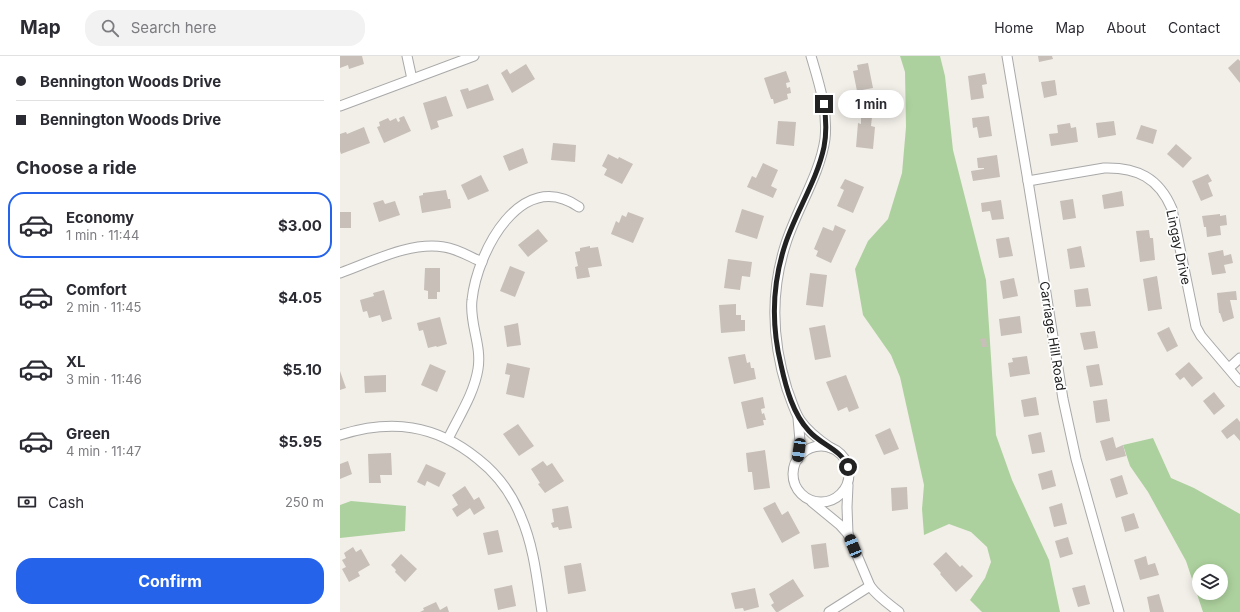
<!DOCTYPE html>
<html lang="en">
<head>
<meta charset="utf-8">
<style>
  :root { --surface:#fff; --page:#f2f2f3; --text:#2b2b33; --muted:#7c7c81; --line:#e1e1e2; --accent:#2563eb }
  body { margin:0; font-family:Inter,sans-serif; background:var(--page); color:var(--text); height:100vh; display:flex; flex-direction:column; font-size:15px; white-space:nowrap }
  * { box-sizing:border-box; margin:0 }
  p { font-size:13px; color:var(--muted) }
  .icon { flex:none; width:22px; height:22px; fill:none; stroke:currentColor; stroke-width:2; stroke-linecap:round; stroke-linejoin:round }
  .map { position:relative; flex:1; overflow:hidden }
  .side { display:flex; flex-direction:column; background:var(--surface); width:340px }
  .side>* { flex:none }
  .hud { display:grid; align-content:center; height:88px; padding:0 16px; background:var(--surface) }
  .tools { position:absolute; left:852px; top:508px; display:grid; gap:8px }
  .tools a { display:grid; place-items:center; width:36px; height:36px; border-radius:50%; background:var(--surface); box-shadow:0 2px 10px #0003; font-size:20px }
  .end { position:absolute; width:18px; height:18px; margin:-9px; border:5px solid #222; background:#fff; box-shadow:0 0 0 2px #fff }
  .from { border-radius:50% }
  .bubble { position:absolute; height:28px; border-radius:14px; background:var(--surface); box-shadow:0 2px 10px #0003; font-size:13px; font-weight:700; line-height:28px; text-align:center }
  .car { position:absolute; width:12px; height:24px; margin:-12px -6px; border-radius:5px; box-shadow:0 0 3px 1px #0007; background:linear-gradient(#222 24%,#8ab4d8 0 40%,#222 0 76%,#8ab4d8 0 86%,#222 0) }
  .hud b { display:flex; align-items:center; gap:14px; height:38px; font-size:15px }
  .hud b+b { border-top:1px solid var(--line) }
  .hud i { width:10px; height:10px; background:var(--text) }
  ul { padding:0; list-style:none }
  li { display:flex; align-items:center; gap:12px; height:66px; margin:0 8px 6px; padding:0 8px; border:2px solid transparent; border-radius:16px }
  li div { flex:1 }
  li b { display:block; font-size:15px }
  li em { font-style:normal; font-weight:700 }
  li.current { border-color:var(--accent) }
  li>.icon { width:36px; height:36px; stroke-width:1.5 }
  h2 { padding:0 16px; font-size:18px; line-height:48px }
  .pay { display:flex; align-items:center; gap:10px; height:44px; padding:0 16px; font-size:15px }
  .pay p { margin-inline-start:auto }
  .cta { display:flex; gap:8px; margin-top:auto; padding:8px 16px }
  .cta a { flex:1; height:46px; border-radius:16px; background:var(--accent); color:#fff; font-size:16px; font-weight:700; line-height:46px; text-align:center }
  header { display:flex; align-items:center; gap:24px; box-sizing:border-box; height:56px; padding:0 20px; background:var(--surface); border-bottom:1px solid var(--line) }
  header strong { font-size:19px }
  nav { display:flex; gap:22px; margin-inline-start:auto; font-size:14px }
  .search { width:280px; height:36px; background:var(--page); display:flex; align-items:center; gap:10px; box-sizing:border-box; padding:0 14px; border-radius:16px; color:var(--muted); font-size:15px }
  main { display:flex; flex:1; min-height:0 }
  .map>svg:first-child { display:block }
</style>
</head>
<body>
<header>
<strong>Map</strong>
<div class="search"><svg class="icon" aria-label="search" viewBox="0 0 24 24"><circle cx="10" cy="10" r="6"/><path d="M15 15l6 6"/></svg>Search here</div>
<nav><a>Home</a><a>Map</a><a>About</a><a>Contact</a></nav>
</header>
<main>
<section class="side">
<div class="hud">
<b><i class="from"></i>Bennington Woods Drive</b>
<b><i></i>Bennington Woods Drive</b>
</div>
<h2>Choose a ride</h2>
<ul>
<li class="current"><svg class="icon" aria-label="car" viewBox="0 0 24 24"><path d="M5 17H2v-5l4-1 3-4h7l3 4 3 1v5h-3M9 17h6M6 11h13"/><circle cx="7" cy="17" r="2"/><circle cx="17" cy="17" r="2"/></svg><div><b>Economy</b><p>1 min · 11:44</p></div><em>$3.00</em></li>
<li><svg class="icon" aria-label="car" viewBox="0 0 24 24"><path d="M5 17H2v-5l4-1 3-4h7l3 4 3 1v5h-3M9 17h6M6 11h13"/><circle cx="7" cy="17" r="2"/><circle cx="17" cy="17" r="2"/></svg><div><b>Comfort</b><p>2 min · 11:45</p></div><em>$4.05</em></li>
<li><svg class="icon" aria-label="car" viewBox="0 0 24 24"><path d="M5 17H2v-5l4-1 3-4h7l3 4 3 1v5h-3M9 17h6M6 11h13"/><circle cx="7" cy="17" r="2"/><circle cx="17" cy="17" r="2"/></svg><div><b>XL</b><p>3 min · 11:46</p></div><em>$5.10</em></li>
<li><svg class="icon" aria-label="car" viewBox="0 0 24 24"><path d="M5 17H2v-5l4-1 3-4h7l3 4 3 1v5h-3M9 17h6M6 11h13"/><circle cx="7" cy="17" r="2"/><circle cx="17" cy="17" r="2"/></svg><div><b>Green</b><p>4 min · 11:47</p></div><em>$5.95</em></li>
</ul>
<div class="pay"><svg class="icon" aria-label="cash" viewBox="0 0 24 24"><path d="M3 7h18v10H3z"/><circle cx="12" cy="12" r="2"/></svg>Cash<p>250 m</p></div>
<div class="cta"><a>Confirm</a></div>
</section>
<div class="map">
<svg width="900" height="556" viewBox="0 0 900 556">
  <rect width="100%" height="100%" fill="#f2efe9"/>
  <g fill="#add19e" fill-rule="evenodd">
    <path d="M560,0h40l5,20 8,74 33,130 10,155 16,45 37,80 11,52h-78l-12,-12 15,-22 6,-16 -4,-15 -16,-15 -22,-8 -25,11 -2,-26 2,-24 -24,-108 -9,-22 -28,-40 -8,-46 13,-28 20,-22 14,-46 4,-46 -1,-55z"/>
    <path d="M813,382l18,40 23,10 46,26v98h-37l-17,-51 -38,-69 -18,-26 -7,-21zM859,515h22v22h-22z"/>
    <path d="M11,445l55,5 -1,25 -65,7v-33z"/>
  </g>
  <g fill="#c7bfb8">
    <path d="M0,0h22l2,8 -15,5 -1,-4 -8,3z"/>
    <path d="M698,0h14l1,3 -14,3z"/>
    <path d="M898,3l2,2v22l-12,-15z"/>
    <path d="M528,7l5,25 -16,3 -4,-20 5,-1 -1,-5z"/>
    <path d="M186,8l9,15 -23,14 -11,-20 6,-4 3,5z"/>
    <path d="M446,15l4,11 -4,1 1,5 3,-1 1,6 -4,1 1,5 -14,5 -1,-5h-2l-7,-21z"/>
    <path d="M645,17l2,11 -5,1 2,13 -13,2 -3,-24z"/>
    <path d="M715,24l2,15 -13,3 -3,-16z"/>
    <path d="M148,28l6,16 -27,9 -7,-19 8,-2 1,3z"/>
    <path d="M106,40l7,20 -16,5 2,6 -8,3 -8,-27z"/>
    <path d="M64,60l7,15 -27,12 -7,-16 3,-1 -1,-4 9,-4 2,3 6,-3 2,4 2,-1 -1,-3z"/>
    <path d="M521,60l11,1 -1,9 4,1 -2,22 -17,-2 2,-24 3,1z"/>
    <path d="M649,60l3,20 -13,2 -2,-11 -4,1 -1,-10z"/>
    <path d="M438,65l18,1 -2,24 -18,-2z"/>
    <path d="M774,65l2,14 -18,3 -2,-15z"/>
    <path d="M730,67l1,5 5,-1 2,15 -27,4 -2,-12 9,-1 -1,-8z"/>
    <path d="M801,69l16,5 -4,14 -17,-5z"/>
    <path d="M24,71l6,16 -29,11 -1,-3v-17l6,-2 1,2z"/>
    <path d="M213,87l23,2 -1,17 -24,-2z"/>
    <path d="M836,88l16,14 -9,10 -16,-14z"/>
    <path d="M183,92l5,15 -19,8 -6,-15z"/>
    <path d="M268,98l10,5 1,-2 14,7 -11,20 -18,-9 3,-6 -5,-3z"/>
    <path d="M657,99l3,22 -27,4 -2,-10 13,-2v-1h-6l-1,-10z"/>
    <path d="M423,107l15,7 -7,16 6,3 -4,9 -26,-11 5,-11 4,2z"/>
    <path d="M868,118l4,7 -4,2 5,13 -12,5 -9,-20z"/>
    <path d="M141,119l8,16 -21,9 -7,-15z"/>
    <path d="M505,123l19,8 -11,26 -16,-7 7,-16 -4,-2z"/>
    <path d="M106,134l2,9h2l1,9 -29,5 -3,-17 4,-1v-2z"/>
    <path d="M782,135l2,15 -20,3 -2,-14z"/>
    <path d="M733,143l3,19 -13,2 -3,-19z"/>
    <path d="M43,144l2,4 10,-3 5,14 -21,7 -6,-19z"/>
    <path d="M661,144l3,19 -12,1 -2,-9 -8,1 -1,-9z"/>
    <path d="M402,153l22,7 -7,23 -22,-7z"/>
    <rect x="0" y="156" width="11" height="16"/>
    <path d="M288,156l16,6 -11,25 -22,-9 5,-13 3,2 3,-8 4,2z"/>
    <path d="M880,158v2l6,-1 1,10 -7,1 1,9 -14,2 -1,-10h-2l-2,-11z"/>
    <path d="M495,169l11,5 -15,33 -15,-7 2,-5 -4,-2 9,-22 10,4z"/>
    <path d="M198,173l10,12 -20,16 -10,-12z"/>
    <path d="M809,174l1,8h3l2,22 -15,2 -4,-31z"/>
    <path d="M669,181l4,19 -14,2 -3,-19z"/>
    <path d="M250,190v2l8,-1 4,19 -14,2 2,9 -13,2 -2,-12 3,-1 -3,-14 5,-1v-3z"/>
    <path d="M741,190l4,21 -15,2 -3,-20z"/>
    <path d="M883,194l1,6 7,-2 2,9 -9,2 2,8 -14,2 -4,-22z"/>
    <path d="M388,203l24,3 -2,15 -8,-1 -2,14 -16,-2z"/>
    <path d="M170,210l15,6 -10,25 -15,-6z"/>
    <path d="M85,212h15v24h-3v7h-9v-8l-4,-1z"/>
    <path d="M470,217l17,2 -4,32 -17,-2z"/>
    <path d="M817,220l5,33 -14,2 -5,-32z"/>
    <path d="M674,222l4,18 -15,3 -3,-18z"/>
    <path d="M748,232l3,18 -15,1 -2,-17z"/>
    <path d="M44,234l8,29 -10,3 -2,-7 -11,3 -2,-7 -4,1 -3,-12 14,-4 -1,-3z"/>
    <path d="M896,235l1,9h-7l4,18 -11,4 -3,-9h-1l-2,-20z"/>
    <path d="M396,248v11h5v5h4v11l-24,2 -2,-28z"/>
    <path d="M680,260l2,17 -21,3 -2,-17z"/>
    <path d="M100,261l7,27 -10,3 -1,-1 -8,2 -5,-18 -4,1 -2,-8z"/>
    <path d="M178,267l3,22 -14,2 -3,-21z"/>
    <path d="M485,269l6,32 -16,3 -6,-32z"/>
    <path d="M829,271l9,19 -11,6 -10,-19z"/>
    <path d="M755,275l3,17 -14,2 -4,-17z"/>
    <path d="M646,282l1,9h-5l-2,-8z"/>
    <path d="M405,298l2,9 3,-1 1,6h3l2,11 -22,5 -6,-27z"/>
    <path d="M687,300l3,18 -20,3 -2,-14 5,-1 -1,-4z"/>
    <path d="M849,306l14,16 -11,9 -8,-10 -4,3 -5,-6z"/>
    <path d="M167,307l23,5 -6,30 -18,-4 4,-19 -5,-1z"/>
    <path d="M90,308l16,7 -9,21 -16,-7z"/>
    <path d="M759,308l4,21 -13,2 -4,-21z"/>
    <path d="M0,315l6,17 -6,2z"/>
    <path d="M46,319v17l-21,1 -1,-17z"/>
    <path d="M506,319l13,33 -10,4 -2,-5 -9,4 -12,-29z"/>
    <path d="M874,336l11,14 -11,9 -11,-14z"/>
    <path d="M423,341l2,11 -4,1 1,5 2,-1 2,7h-3l1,5 -17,4 -6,-27z"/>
    <path d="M696,341l3,18 -15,2 -3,-17z"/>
    <path d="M767,343l3,22 -14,2 -3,-22z"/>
    <path d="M897,362l3,4v19l-6,-7 -7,5 -6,-8z"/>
    <path d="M178,368l16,22 -15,10 -16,-22z"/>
    <path d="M550,372l9,21 -15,6 -9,-20z"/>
    <path d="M701,376l4,20 -13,2 -4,-19z"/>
    <path d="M773,381l3,11 7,-3 3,11 -20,5 -6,-20z"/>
    <path d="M425,394l5,38 -16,2 -2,-18h-4l-2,-19z"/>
    <path d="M51,397l1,22h-12l1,8h-12l-1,-29z"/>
    <path d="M8,405l4,13 -12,5v-15z"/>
    <path d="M203,405l4,5 5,-3 12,18 -19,12 -7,-9 2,-1 -9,-14z"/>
    <path d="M86,408l20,9 -7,14 -12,-6 -2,5 -8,-4z"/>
    <path d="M712,414l4,16 -14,4 -4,-16z"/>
    <path d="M782,419l6,19 -12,4 -6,-19z"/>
    <path d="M125,430l9,14 5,-3 6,11 -11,7 -4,-7 -13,9 -5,-8 6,-4 -6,-10z"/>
    <path d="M567,431l1,22 -16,2 -1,-23z"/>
    <path d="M435,446l7,13 6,-4 12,22 -18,10 -19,-35z"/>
    <path d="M722,447l5,21 -13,3 -5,-20z"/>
    <path d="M228,450l4,22 -13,2 -1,-3 -5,1 -2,-5 3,-1 -2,-13z"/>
    <path d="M794,457l5,15 -14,4 -4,-15z"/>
    <path d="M158,474l5,22 -15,3 -5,-22z"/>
    <path d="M728,481l5,17 -13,4 -5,-17z"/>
    <path d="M486,487l3,24 -15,2 -3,-24z"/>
    <path d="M13,491l3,5 5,-3 9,16 -12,7 2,4 -11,6 -7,-13 4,-2 -4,-7 4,-2 -2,-5z"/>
    <path d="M606,496l14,15 2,-2 11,11 -17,16 -16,-18 1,-1 -8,-9z"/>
    <path d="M61,498l16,15 -12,13 -10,-10 1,-2 -5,-5z"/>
    <path d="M806,500l2,9 7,-2 4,12 -19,5 -6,-20z"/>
    <path d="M241,507l5,28 -18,3 -4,-28z"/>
    <path d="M453,523l11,17 -26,16h-2l-5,-7 3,-2 -5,-9z"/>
    <path d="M172,529l4,21 -18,4 -4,-21z"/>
    <path d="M745,529l5,19 -12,3 -6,-19z"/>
    <path d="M415,532l4,19 -15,4 -1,-3 -8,1 -4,-16z"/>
    <path d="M819,538l5,18h-14l-3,-15z"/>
    <path d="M96,546l4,8 7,-4 2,6h-29l4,-2 -1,-2z"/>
  </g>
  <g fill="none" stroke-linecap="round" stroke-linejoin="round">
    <g stroke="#a9a9a9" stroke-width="11">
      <g id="minor">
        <path d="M67,0l5,23"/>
        <path d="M471,0c8,27 17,54 14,83 -5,35 -28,70 -39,104 -16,49 -14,98 1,146 4,10 7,22 13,31 8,12 19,20 31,28"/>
        <path d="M667,0l21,125 35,218 13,60 43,153"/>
        <path d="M0,50l134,-50"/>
        <path d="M688,125l76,-13c33,-1 55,10 68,41l24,118 5,9 39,46"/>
        <path d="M0,217c31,-11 71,-32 104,-26 14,2 26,10 38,15"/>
        <path d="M889,312l11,-10"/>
        <path d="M0,379c51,-16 95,-11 138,24 19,15 34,35 43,58 13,30 16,63 21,95"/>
        <path d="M108,383c11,-23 26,-45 30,-70 4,-24 -9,-46 -6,-69 5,-48 49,-133 107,-93"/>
        <circle cx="481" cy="418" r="28"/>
        <path d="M458,403l2,-18 -2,-23"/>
        <path d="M508,429l-1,22 1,27 22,52c8,11 19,18 29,26"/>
        <path d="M472,446l28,23 8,9"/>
        <path d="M489,556l41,-26"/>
      </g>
    </g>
    <use href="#minor" stroke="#fff" stroke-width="9"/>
  </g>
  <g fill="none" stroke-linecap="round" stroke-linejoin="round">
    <path stroke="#222" stroke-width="5" d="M484,48c2,14 3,28 0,43 -7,33 -27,63 -38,95 -14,41 -15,82 -5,123 5,23 12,49 28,66 12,14 32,18 39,36"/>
  </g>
  <g text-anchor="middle" stroke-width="3.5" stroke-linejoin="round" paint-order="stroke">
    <g font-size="13" fill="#222" stroke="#fff">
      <text transform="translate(839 191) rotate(78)" y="5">Lingay Drive</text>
      <text transform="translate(713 280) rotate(81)" y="5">Carriage Hill Road</text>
    </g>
  </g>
</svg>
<div class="tools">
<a><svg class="icon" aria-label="layers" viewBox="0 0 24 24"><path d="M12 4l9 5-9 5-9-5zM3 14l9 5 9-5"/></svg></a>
</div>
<i class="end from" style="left:508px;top:411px"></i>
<i class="end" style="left:484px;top:48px"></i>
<div class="bubble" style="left:498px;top:34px;width:66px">1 min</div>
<i class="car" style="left:459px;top:394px;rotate:188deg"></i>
<i class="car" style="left:513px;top:490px;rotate:338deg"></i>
</div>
</main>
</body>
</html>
